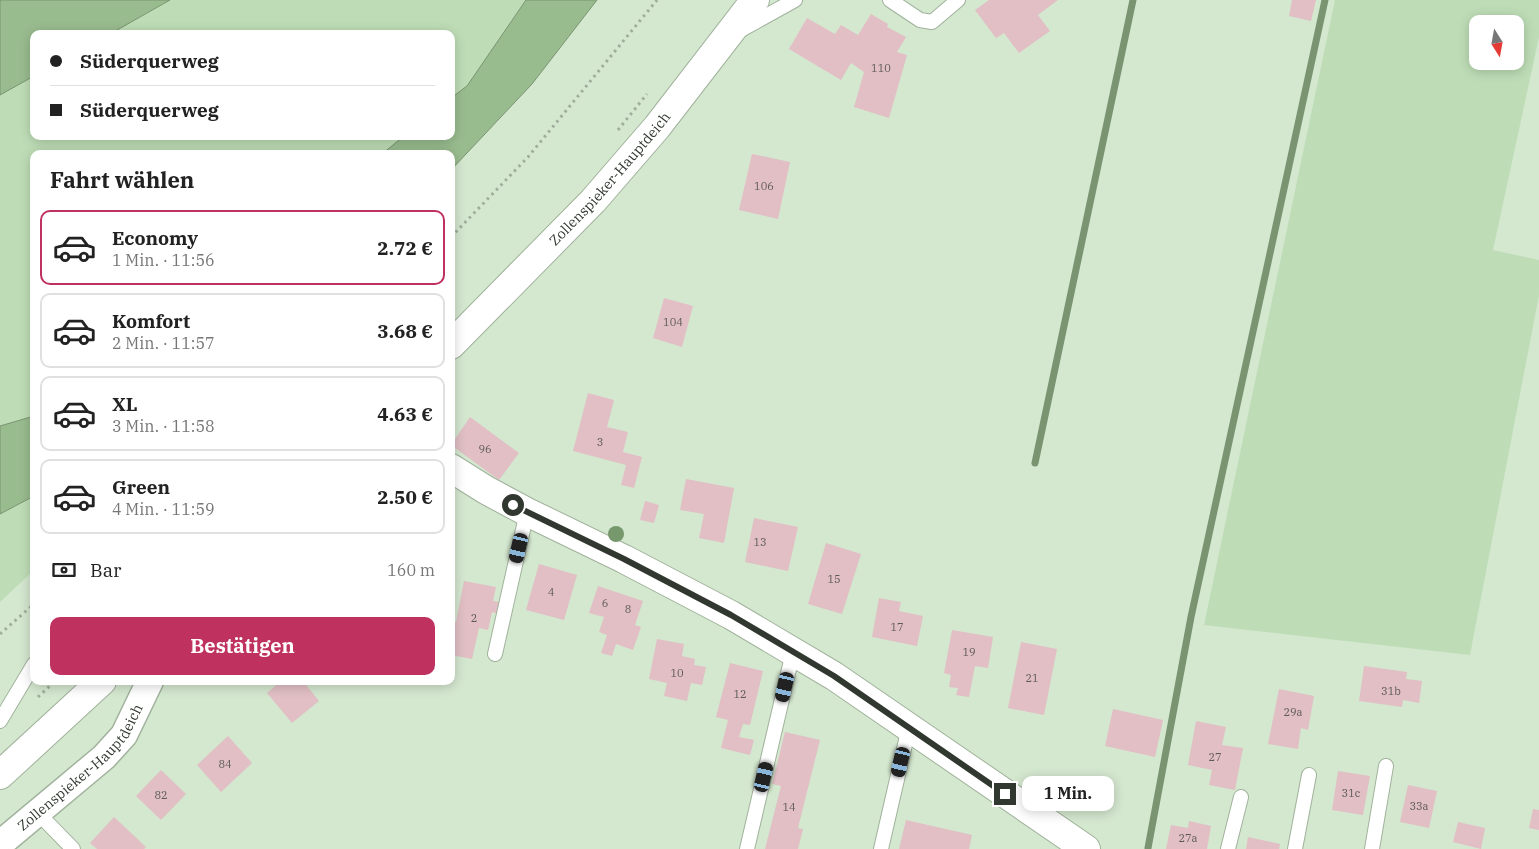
<!DOCTYPE html>
<html lang="de">
<head>
<meta charset="utf-8">
<style>
  :root { --surface:#fff; --page:#f6f6f6; --text:#222; --muted:#767676; --line:#e0e0e0; --accent:#bf315f }
  body { margin:0; font-family:"IBM Plex Serif",serif; background:var(--page); color:var(--text); height:100vh; display:flex; flex-direction:column; font-size:19px; white-space:nowrap }
  * { box-sizing:border-box; margin:0 }
  p { font-size:16px; color:var(--muted) }
  .icon { flex:none; width:28px; height:28px; fill:none; stroke:currentColor; stroke-width:2; stroke-linecap:round; stroke-linejoin:round }
  .map { position:relative; flex:1; overflow:hidden }
  .sheet { position:absolute; left:30px; top:150px; width:425px; height:535px; display:flex; flex-direction:column; background:var(--surface); border-radius:10px; box-shadow:0 2px 12px #0003 }
  .sheet>* { flex:none }
  .hud { position:absolute; left:30px; top:30px; width:425px; height:110px; border-radius:10px; box-shadow:0 2px 12px #0003; display:grid; align-content:center; height:110px; padding:0 20px; background:var(--surface) }
  .needle { width:32px; rotate:169deg }
  .controls { position:absolute; left:1469px; top:15px; display:grid; gap:10px }
  .controls a { display:grid; place-items:center; width:55px; height:55px; border-radius:10px; background:var(--surface); box-shadow:0 2px 12px #0003; font-size:25px }
  .end { position:absolute; width:22px; height:22px; margin:-11px; border:6px solid #31382f; background:#fff; box-shadow:0 0 0 2px #fff }
  .from { border-radius:50% }
  .bubble { position:absolute; height:35px; border-radius:10px; background:var(--surface); box-shadow:0 2px 12px #0003; font-size:16px; font-weight:700; line-height:35px; text-align:center }
  .car { position:absolute; width:15px; height:30px; margin:-15px -8px; border-radius:6px; box-shadow:0 0 4px 1px #0007; background:linear-gradient(#222 24%,#8ab4d8 0 40%,#222 0 76%,#8ab4d8 0 86%,#222 0) }
  .hud b { display:flex; align-items:center; gap:18px; height:48px; font-size:19px }
  .hud b+b { border-top:1px solid var(--line) }
  .hud i { width:12px; height:12px; background:var(--text) }
  ul { padding:0; list-style:none }
  li { display:flex; align-items:center; gap:15px; height:75px; margin:0 10px 8px; padding:0 10px; border:2px solid var(--line); border-radius:10px }
  li div { flex:1 }
  li b { display:block; font-size:19px }
  li em { font-style:normal; font-weight:700 }
  li.active { border-color:var(--accent) }
  li>.icon { width:45px; height:45px; stroke-width:1.5 }
  h2 { padding:0 20px; font-size:22px; line-height:60px }
  .pay { display:flex; align-items:center; gap:12px; height:55px; padding:0 20px; font-size:19px }
  .pay p { margin-inline-start:auto }
  .primary-button { display:flex; gap:10px; margin-top:auto; padding:10px 20px }
  .primary-button a { flex:1; height:58px; border-radius:10px; background:var(--accent); color:#fff; font-size:20px; font-weight:700; line-height:58px; text-align:center }
  .map>svg:first-child { display:block }
</style>
</head>
<body>
<div class="map">
<svg width="1539" height="849" viewBox="0 0 1539 849">
  <rect width="100%" height="100%" fill="#d4e7cf"/>
  <g fill="#beddb6" fill-rule="evenodd">
    <path d="M170,0h356l-59,86 -16,12v-64h-341z"/>
    <path d="M1335,0h204v37l-46,213 46,10v35l-69,360 -266,-30zM1478,24h37v37h-37z"/>
    <path d="M34,76v60h370l-22,18h-348v262l-34,10v-331z"/>
    <path d="M34,496v74l-34,32v-88z"/>
  </g>
  <g fill="#99bc8f" stroke="#7a9472">
    <path d="M0,0h170l-60,34h-76v42l-34,19z"/>
    <path d="M526,0h71l-65,84 -81,86v-16h-69l22,-18h47v-38l16,-12z"/>
    <path d="M34,416v80l-34,18v-88z"/>
  </g>
  <g fill="none" stroke-linecap="round" stroke-linejoin="round">
    <g stroke="#7a9472" stroke-width="7">
      <path d="M1035,463l98,-463"/>
      <path d="M1148,848l43,-231 134,-617"/>
    </g>
  </g>
  <g fill="#e1bfc5">
    <path d="M989,0h69l-20,15 12,16 -31,22 -15,-20 -8,5 -21,-28z"/>
    <path d="M1292,0h24l-5,21 -22,-5z"/>
    <path d="M871,14l17,10 -1,3 19,10 -9,15 10,3 -18,63 -35,-11 10,-35 -13,-9 -10,17 -52,-31 18,-31 28,16 6,-9 17,10z"/>
    <path d="M752,154l38,8 -12,57 -39,-9z"/>
    <path d="M664,298l29,8 -11,41 -29,-9z"/>
    <path d="M588,393l26,7 -7,27 21,5 -5,20 19,5 -8,31 -13,-3 5,-20 -53,-14z"/>
    <path d="M470,417l49,36 -20,27 -48,-35z"/>
    <path d="M686,479l48,9 -10,55 -25,-5 5,-24 -24,-4z"/>
    <path d="M645,501l14,4 -5,18 -14,-3z"/>
    <path d="M754,518l44,9 -10,44 -43,-9z"/>
    <path d="M826,543l35,11 -19,60 -34,-10z"/>
    <path d="M539,564l38,11 -13,45 -38,-10z"/>
    <path d="M464,581l32,6 -3,14 7,1 -2,12 -6,-2 -4,18 -9,-2 -7,31 -21,-4v-34l5,1z"/>
    <path d="M598,586l45,15 -8,24 6,2 -8,23 -17,-6 -4,12 -11,-3 6,-18 -8,-3 5,-15 -15,-4z"/>
    <path d="M879,598l22,4 -2,9 24,5 -6,30 -45,-9z"/>
    <path d="M952,630l41,7 -5,31 -13,-2 -6,31 -13,-2 2,-7 -9,-1 2,-12 -7,-2z"/>
    <path d="M657,639l27,5 -2,12 13,3 -1,6 12,2 -4,18 -11,-2 -4,18 -23,-5 3,-13 -18,-4z"/>
    <path d="M1021,642l36,7 -13,66 -36,-7z"/>
    <path d="M730,663l33,8 -13,54 -7,-1 -4,13 15,3 -4,15 -29,-7 7,-28 -12,-3z"/>
    <path d="M1364,666l43,6 -1,7 16,2 -3,22 -16,-3 -1,7 -43,-6z"/>
    <path d="M281,681h22l16,20 -27,22 -25,-30z"/>
    <path d="M1279,689l35,7 -6,34 -7,-2 -3,21 -30,-5z"/>
    <path d="M1113,709l50,11 -8,37 -50,-11z"/>
    <path d="M1196,721l30,6 -4,18 21,3 -8,42 -26,-5 3,-15 -24,-5z"/>
    <path d="M785,732l35,8 -22,88 5,1 -5,20h-33l16,-63 -9,-2z"/>
    <path d="M228,736l24,27 -31,29 -24,-27z"/>
    <path d="M161,770l25,24 -25,26 -25,-24z"/>
    <path d="M1338,771l32,5 -7,39 -31,-5z"/>
    <path d="M1408,785l29,6 -8,37 -29,-6z"/>
    <path d="M1533,809l6,1v20l-10,-2z"/>
    <path d="M114,817l32,30 -2,2h-47l-7,-6z"/>
    <path d="M906,820l66,15 -3,14h-70z"/>
    <path d="M1189,821l22,5 -4,23h-41l5,-24 17,3z"/>
    <path d="M1458,822l27,6 -4,21 -28,-7z"/>
    <path d="M1248,837l32,7 -1,5h-33z"/>
  </g>
  <g fill="none" stroke-linecap="round" stroke-linejoin="round">
    <g stroke="#a0b29b" stroke-width="16">
      <g id="service">
        <path d="M890,0l30,20 12,2 26,-22"/>
        <path d="M741,30l54,-30"/>
        <path d="M495,654l32,-142"/>
        <path d="M0,721l34,-57"/>
        <path d="M38,813l35,36"/>
        <path d="M747,849l46,-197"/>
        <path d="M881,849l28,-122"/>
        <path d="M1228,849l13,-52"/>
        <path d="M1295,849l14,-74"/>
        <path d="M1372,849l14,-83"/>
      </g>
    </g>
    <g stroke="#a0b29b" stroke-width="29">
      <g id="minor">
        <path id="s1" d="M0,844l104,-87 20,-22 26,-54"/>
      </g>
    </g>
    <g stroke="#a0b29b" stroke-width="30">
      <g id="tertiary">
        <path id="s2" d="M451,345l142,-144 64,-74 98,-127"/>
        <path d="M451,468l35,22 41,22 97,47 107,56 103,61 252,173"/>
        <path d="M0,775l102,-94"/>
      </g>
    </g>
    <g stroke="#9fae9b" stroke-width="3" stroke-dasharray="2.5 4" stroke-linecap="butt">
      <path d="M618,130l29,-36"/>
      <path d="M451,237l77,-80 129,-157"/>
      <path d="M0,634l34,-30"/>
      <path d="M38,697l17,-16"/>
    </g>
    <use href="#service" stroke="#fff" stroke-width="14"/>
    <use href="#minor" stroke="#fff" stroke-width="26"/>
    <use href="#tertiary" stroke="#fff" stroke-width="28"/>
  </g>
  <circle fill="#76986c" cx="616" cy="534" r="8"/>
  <g fill="none" stroke-linecap="round" stroke-linejoin="round">
    <path stroke="#31382f" stroke-width="6" d="M513,505l111,54 107,56 103,61 171,118"/>
  </g>
  <g text-anchor="middle" stroke-width="4" stroke-linejoin="round" paint-order="stroke">
    <g font-size="11" fill="#5d5a54">
      <text x="881" y="72">110</text>
      <text x="764" y="190">106</text>
      <text x="673" y="326">104</text>
      <text x="600" y="446">3</text>
      <text x="485" y="453">96</text>
      <text x="760" y="546">13</text>
      <text x="834" y="583">15</text>
      <text x="551" y="596">4</text>
      <text x="605" y="607">6</text>
      <text x="628" y="613">8</text>
      <text x="474" y="622">2</text>
      <text x="897" y="631">17</text>
      <text x="969" y="656">19</text>
      <text x="677" y="677">10</text>
      <text x="1032" y="682">21</text>
      <text x="1391" y="695">31b</text>
      <text x="740" y="698">12</text>
      <text x="1293" y="716">29a</text>
      <text x="1215" y="761">27</text>
      <text x="225" y="768">84</text>
      <text x="1351" y="797">31c</text>
      <text x="161" y="799">82</text>
      <text x="1419" y="810">33a</text>
      <text x="789" y="811">14</text>
      <text x="1188" y="842">27a</text>
    </g>
    <g font-size="14" fill="#31382f" stroke="#e1f4dc">
      <text dy="5" stroke="none"><textPath href="#s2" startOffset="230">Zollenspieker-Hauptdeich</textPath></text>
      <text dy="5" stroke="none"><textPath href="#s1" startOffset="112">Zollenspieker-Hauptdeich</textPath></text>
    </g>
  </g>
</svg>
<div class="controls">
<a><svg class="needle" viewBox="-14 -14 28 28"><path d="M0-13l5 13h-10z" fill="#e53935"/><path d="M0 13l5-13h-10z" fill="#767676"/></svg></a>
</div>
<i class="end from" style="left:513px;top:505px"></i>
<i class="end" style="left:1005px;top:794px"></i>
<div class="bubble" style="left:1022px;top:776px;width:92px">1 Min.</div>
<i class="car" style="left:519px;top:548px;rotate:193deg"></i>
<i class="car" style="left:785px;top:687px;rotate:193deg"></i>
<i class="car" style="left:901px;top:762px;rotate:193deg"></i>
<i class="car" style="left:764px;top:777px;rotate:13deg"></i>
<div class="hud">
<b><i class="from"></i>Süderquerweg</b>
<b><i></i>Süderquerweg</b>
</div>
<section class="sheet">
<h2>Fahrt wählen</h2>
<ul>
<li class="active"><svg class="icon" aria-label="car" viewBox="0 0 24 24"><path d="M5 17H2v-5l4-1 3-4h7l3 4 3 1v5h-3M9 17h6M6 11h13"/><circle cx="7" cy="17" r="2"/><circle cx="17" cy="17" r="2"/></svg><div><b>Economy</b><p>1 Min. · 11:56</p></div><em>2.72 €</em></li>
<li><svg class="icon" aria-label="car" viewBox="0 0 24 24"><path d="M5 17H2v-5l4-1 3-4h7l3 4 3 1v5h-3M9 17h6M6 11h13"/><circle cx="7" cy="17" r="2"/><circle cx="17" cy="17" r="2"/></svg><div><b>Komfort</b><p>2 Min. · 11:57</p></div><em>3.68 €</em></li>
<li><svg class="icon" aria-label="car" viewBox="0 0 24 24"><path d="M5 17H2v-5l4-1 3-4h7l3 4 3 1v5h-3M9 17h6M6 11h13"/><circle cx="7" cy="17" r="2"/><circle cx="17" cy="17" r="2"/></svg><div><b>XL</b><p>3 Min. · 11:58</p></div><em>4.63 €</em></li>
<li><svg class="icon" aria-label="car" viewBox="0 0 24 24"><path d="M5 17H2v-5l4-1 3-4h7l3 4 3 1v5h-3M9 17h6M6 11h13"/><circle cx="7" cy="17" r="2"/><circle cx="17" cy="17" r="2"/></svg><div><b>Green</b><p>4 Min. · 11:59</p></div><em>2.50 €</em></li>
</ul>
<div class="pay"><svg class="icon" aria-label="cash" viewBox="0 0 24 24"><path d="M3 7h18v10H3z"/><circle cx="12" cy="12" r="2"/></svg>Bar<p>160 m</p></div>
<div class="primary-button"><a>Bestätigen</a></div>
</section>
</div>
</body>
</html>
